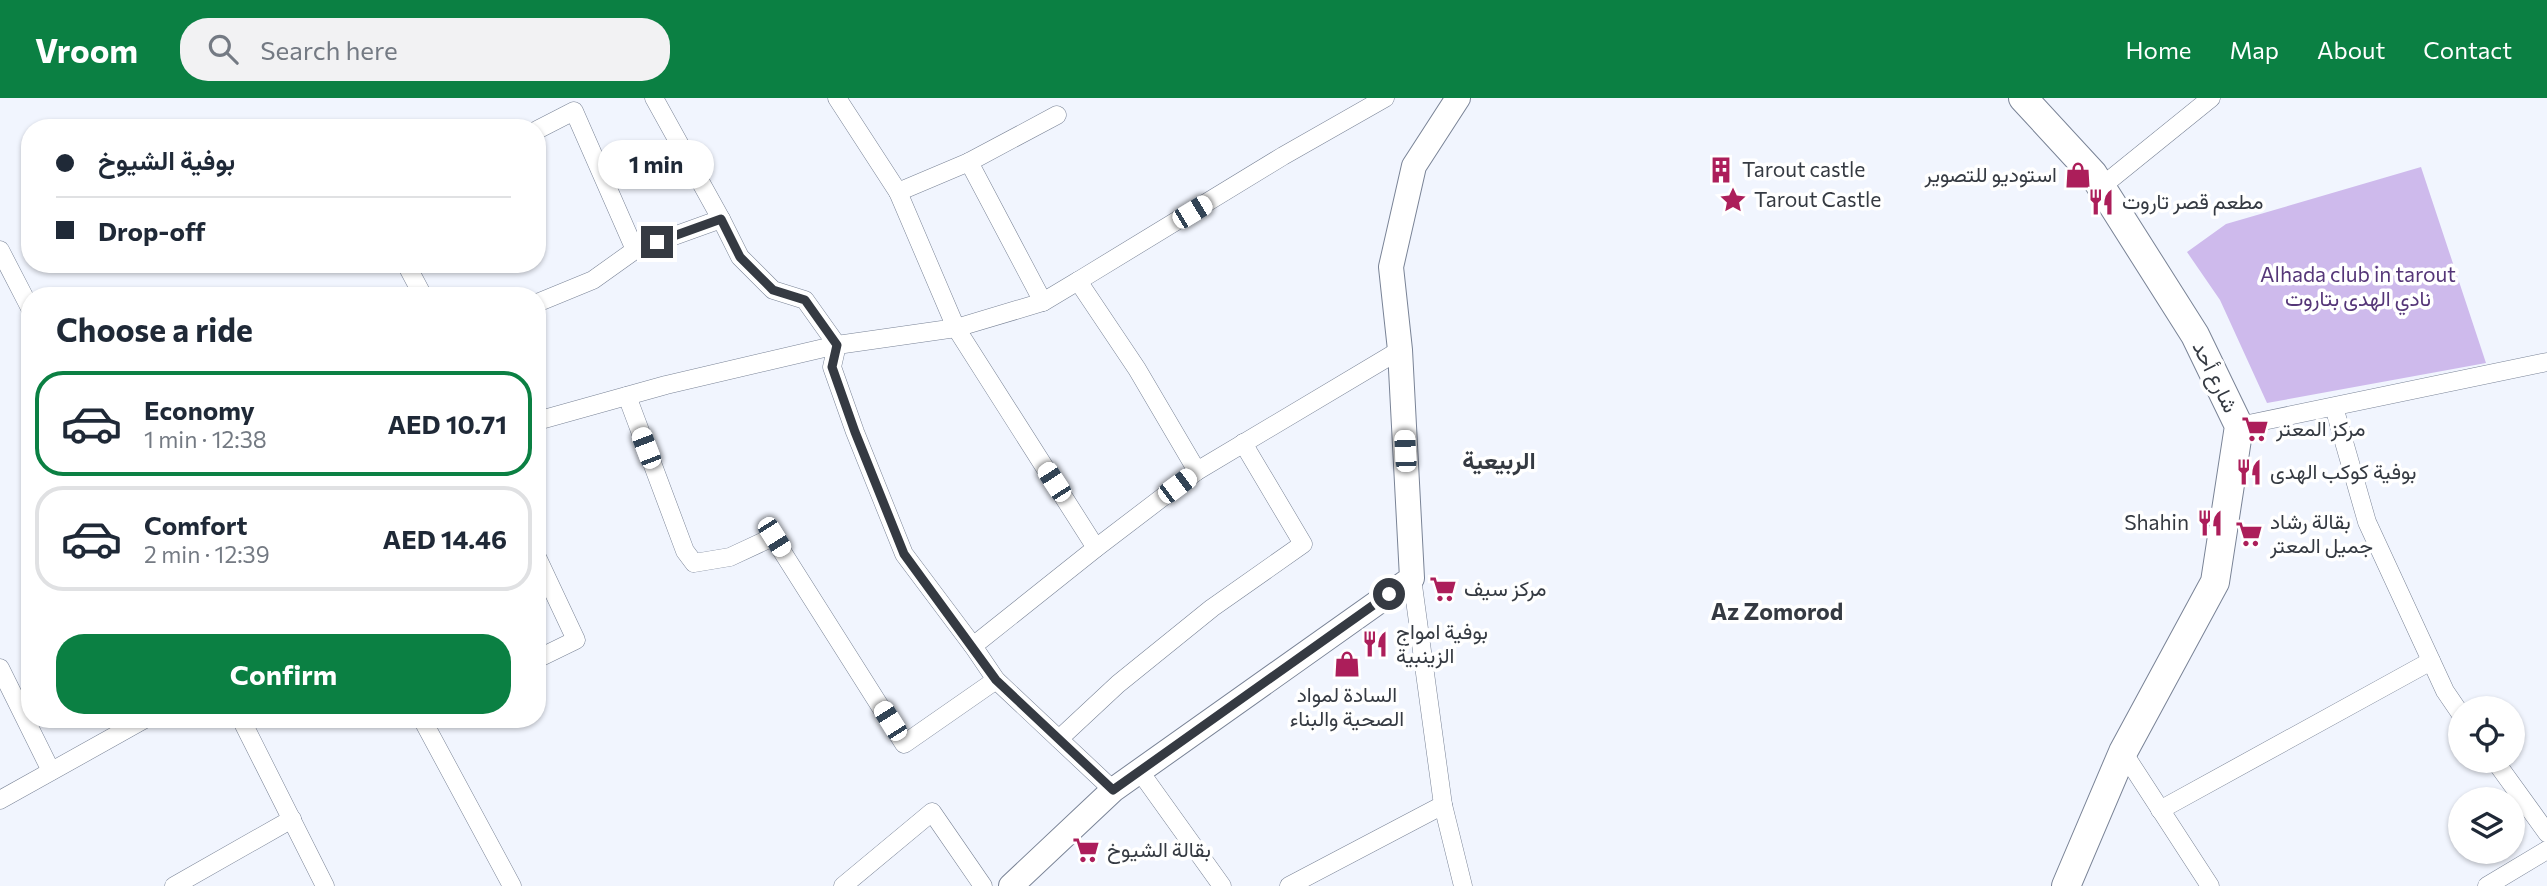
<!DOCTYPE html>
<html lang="en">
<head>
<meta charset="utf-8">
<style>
  :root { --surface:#fff; --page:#f2f2f3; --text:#1f2937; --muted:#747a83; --line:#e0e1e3; --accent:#0b8043 }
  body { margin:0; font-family:Commissioner,Vazirmatn,sans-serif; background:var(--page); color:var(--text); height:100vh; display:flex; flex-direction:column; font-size:26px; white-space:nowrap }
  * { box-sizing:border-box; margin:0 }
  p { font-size:23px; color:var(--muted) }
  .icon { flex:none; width:38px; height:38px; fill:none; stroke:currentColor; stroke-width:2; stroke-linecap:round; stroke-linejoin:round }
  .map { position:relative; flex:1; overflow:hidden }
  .panel { position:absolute; left:21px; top:189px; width:525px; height:441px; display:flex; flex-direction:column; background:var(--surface); border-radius:28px; box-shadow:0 2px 5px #0004 }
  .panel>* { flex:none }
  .hud { position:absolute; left:21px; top:21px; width:525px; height:154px; border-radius:28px; box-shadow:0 2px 5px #0004; display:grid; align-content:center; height:154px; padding:0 35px; background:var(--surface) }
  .buttons { position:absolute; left:2448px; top:598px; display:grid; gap:14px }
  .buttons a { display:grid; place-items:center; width:77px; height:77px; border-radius:50%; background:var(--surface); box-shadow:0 2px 5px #0004; font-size:35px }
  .end { position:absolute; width:32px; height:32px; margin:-16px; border:9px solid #353a42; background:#fff; box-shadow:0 0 0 4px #fff }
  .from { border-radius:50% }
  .bubble { position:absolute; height:49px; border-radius:24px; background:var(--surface); box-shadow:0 2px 5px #0004; font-size:23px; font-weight:700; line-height:49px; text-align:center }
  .car { position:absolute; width:21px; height:42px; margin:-21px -10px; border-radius:9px; box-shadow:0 0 5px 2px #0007; background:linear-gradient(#fff 24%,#345 0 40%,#fff 0 76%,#345 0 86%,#fff 0) }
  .hud b { display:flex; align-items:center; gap:24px; height:66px; font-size:26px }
  .hud b+b { border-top:2px solid var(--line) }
  .hud i { width:18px; height:18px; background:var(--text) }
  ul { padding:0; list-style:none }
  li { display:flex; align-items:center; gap:21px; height:105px; margin:0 14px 10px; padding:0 21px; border:4px solid var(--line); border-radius:28px }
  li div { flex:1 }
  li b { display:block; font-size:26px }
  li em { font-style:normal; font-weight:700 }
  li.current { border-color:var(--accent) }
  li>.icon { width:63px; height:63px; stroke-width:1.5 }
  h2 { padding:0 35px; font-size:32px; line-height:84px }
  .cta { display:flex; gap:14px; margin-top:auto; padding:14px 35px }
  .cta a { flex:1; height:80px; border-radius:28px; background:var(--accent); color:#fff; font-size:28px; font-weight:700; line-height:80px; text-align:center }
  header { display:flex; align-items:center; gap:42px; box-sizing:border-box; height:98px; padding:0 35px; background:var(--accent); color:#fff }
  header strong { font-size:33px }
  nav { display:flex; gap:38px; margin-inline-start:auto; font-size:24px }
  .search { width:490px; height:63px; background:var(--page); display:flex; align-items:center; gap:18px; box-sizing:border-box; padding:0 24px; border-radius:28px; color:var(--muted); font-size:26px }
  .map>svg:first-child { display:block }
</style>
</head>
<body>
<header>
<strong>Vroom</strong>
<div class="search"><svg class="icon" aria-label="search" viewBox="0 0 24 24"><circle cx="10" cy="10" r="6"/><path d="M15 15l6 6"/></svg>Search here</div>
<nav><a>Home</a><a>Map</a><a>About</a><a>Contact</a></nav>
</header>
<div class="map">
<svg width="2547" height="788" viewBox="0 0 2547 788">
  <rect width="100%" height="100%" fill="#f1f5fe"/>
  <path fill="#cebaec" d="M2421,69l65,196 -219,40 -47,-103 -33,-48 39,-28z"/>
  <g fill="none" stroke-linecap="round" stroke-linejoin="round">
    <g stroke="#798396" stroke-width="19">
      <g id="street">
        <path d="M837,0l61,94 71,-30 74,140 35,-21 59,88 60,102"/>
        <path d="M537,32l37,-19 61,139 86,-31 -67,-121"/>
        <path d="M969,64l88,-47"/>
        <path d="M2101,89l110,-89"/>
        <path d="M898,94l58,136 -119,17 -5,22 23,65 49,122 69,92"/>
        <path d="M0,152l30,58"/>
        <path d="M406,166l17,32"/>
        <path d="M1078,183l205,-125 102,-58"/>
        <path d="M1043,204l-87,26 140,220"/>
        <path d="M537,205l56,-23 42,-30"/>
        <path d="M627,298l58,155 9,12 36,-6 43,-20 131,207 92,-64"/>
        <path d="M2334,309l33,115 78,169 15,22"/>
        <path d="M537,323l129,-36 171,-40 -32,-45 -32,-10 -33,-33 -19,-38"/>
        <path d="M2239,328l308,-64"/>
        <path d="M537,459l39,83 -39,19"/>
        <path d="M1412,480l31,227 20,81"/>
        <path d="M0,570l51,103"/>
        <path d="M241,621l84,167"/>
        <path d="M422,621l90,167"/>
        <path d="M1059,641l59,-55 94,-76 91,-64 -60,-101"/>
        <path d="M2123,654l87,134"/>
        <path d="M2495,663l52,72"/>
        <path d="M1141,675l81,113"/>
        <path d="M1113,692l-117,-110 -23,-34 123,-98 101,-77 203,-121"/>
        <path d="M0,702l145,-81"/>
        <path d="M2160,712l271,-149"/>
        <path d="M174,788l118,-67"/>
        <path d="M843,788l89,-74 51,74"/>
        <path d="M1289,788l154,-81"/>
        <path d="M2487,788l60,-36"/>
      </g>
    </g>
    <g stroke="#798396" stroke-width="26">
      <path id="secondary" d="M1011,788l102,-96 299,-212 -12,-228 -9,-83 23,-101 44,-68"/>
    </g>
    <g stroke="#798396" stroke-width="30">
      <path id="primary" d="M2023,0l70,76 102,161 44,91 -24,156 -92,170 -57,134"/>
    </g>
    <use href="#street" stroke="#fff" stroke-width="18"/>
    <use href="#secondary" stroke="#fff" stroke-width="24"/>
    <use href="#primary" stroke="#fff" stroke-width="28"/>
  </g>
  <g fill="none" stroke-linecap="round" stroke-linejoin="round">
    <path stroke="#353a42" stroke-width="9" d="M657,144l64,-23 19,38 33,33 32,10 32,45 -5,22 23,65 49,122 92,126 117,110 276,-196"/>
  </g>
  <defs>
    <g id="building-bare" transform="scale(2.1)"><path d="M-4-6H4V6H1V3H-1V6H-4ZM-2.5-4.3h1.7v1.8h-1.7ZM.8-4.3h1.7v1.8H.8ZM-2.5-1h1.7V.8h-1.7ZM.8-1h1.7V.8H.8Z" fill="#ac1e5a" stroke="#fff" stroke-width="2.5" paint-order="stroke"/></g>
    <g id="shop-bare" transform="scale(2.1)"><path d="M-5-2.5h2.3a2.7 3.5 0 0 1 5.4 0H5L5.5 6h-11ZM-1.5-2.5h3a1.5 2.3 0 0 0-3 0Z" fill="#ac1e5a" stroke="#fff" stroke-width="2.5" paint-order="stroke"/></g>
    <g id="sight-bare" transform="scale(2.1)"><path d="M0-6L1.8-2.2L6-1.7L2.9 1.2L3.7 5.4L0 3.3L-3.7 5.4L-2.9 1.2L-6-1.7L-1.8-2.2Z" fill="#ac1e5a" stroke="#fff" stroke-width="2.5" paint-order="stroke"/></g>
    <g id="restaurant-bare" transform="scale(2.1)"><path d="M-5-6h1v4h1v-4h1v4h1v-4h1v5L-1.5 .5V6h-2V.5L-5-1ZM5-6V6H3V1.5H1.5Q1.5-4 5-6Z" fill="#ac1e5a" stroke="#fff" stroke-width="2.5" paint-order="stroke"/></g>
    <g id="supermarket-bare" transform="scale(2.1)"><path d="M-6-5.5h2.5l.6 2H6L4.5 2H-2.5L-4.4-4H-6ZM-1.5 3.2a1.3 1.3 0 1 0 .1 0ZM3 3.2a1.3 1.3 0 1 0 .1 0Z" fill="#ac1e5a" stroke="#fff" stroke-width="2.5" paint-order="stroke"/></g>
  </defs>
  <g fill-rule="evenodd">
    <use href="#building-bare" x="1721" y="72"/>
    <use href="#shop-bare" x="2078" y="77"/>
    <use href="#sight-bare" x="1733" y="102"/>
    <use href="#restaurant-bare" x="2101" y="104"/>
    <use href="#supermarket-bare" x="2255" y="331"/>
    <use href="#restaurant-bare" x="2249" y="374"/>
    <use href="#restaurant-bare" x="2210" y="425"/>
    <use href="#supermarket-bare" x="2249" y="436"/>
    <use href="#supermarket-bare" x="1443" y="491"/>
    <use href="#restaurant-bare" x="1375" y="546"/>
    <use href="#shop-bare" x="1347" y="566"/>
    <use href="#supermarket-bare" x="1086" y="752"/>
  </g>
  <g text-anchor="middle" stroke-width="7" stroke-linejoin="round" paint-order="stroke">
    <g font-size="21" fill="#353a42" stroke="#fff" text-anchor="start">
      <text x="1742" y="79">Tarout castle</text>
      <text x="2057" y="84" text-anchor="end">استوديو للتصوير</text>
      <text x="1754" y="109">Tarout Castle</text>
      <text x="2122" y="111">مطعم قصر تاروت</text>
      <text x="2276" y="338">مركز المعتر</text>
      <text x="2270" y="381">بوفية كوكب الهدى</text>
      <text x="2270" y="431">بقالة رشاد<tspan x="2270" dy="24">جميل المعتر</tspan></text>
      <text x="2189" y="432" text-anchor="end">Shahin</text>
      <text x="1464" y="498">مركز سيف</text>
      <text x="1396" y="541">بوفية امواج<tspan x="1396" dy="24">الزينبية</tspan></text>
      <text x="1347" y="604" text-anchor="middle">السادة لمواد<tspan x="1347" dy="24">الصحية والبناء</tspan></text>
      <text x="1107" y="759">بقالة الشيوخ</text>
    </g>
    <g font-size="21" fill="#553678" stroke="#fff">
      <text x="2358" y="184">Alhada club in tarout<tspan x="2358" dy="24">نادي الهدى بتاروت</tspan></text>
    </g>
    <g font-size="21" fill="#353a42" stroke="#fff">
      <text transform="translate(2215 279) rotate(64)" y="7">شارع أحد</text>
    </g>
    <g font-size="23" font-weight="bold" fill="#353a42" stroke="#fff">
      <text x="1777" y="522">Az Zomorod</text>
    </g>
    <g font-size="24" font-weight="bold" fill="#353a42" stroke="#fff">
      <text x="1499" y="371">الربيعية</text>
    </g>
  </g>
</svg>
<div class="buttons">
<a><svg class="icon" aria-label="locate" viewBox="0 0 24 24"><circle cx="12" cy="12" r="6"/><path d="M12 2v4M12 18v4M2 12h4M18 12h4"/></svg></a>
<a><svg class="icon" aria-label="layers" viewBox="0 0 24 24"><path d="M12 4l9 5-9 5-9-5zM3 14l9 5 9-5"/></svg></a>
</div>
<i class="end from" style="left:1389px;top:496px"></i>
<i class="end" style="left:657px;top:144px"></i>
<div class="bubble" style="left:598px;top:42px;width:116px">1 min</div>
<i class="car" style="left:1192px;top:114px;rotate:59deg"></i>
<i class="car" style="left:646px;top:350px;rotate:339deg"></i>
<i class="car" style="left:1405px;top:353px;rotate:357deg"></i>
<i class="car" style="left:1054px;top:384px;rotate:327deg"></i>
<i class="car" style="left:1177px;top:388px;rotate:53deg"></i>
<i class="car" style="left:774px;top:439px;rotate:148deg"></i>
<i class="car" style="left:890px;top:623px;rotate:328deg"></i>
<div class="hud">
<b><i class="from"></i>بوفية الشيوخ</b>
<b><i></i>Drop-off</b>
</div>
<section class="panel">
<h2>Choose a ride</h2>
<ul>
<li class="current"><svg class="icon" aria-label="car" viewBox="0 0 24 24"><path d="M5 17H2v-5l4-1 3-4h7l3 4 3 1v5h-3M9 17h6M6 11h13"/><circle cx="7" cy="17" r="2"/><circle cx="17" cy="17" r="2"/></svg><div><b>Economy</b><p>1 min · 12:38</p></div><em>AED 10.71</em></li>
<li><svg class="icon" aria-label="car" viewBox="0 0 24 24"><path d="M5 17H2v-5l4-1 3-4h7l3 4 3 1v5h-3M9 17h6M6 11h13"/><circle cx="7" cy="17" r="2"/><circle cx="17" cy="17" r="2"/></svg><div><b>Comfort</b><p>2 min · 12:39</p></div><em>AED 14.46</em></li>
</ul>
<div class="cta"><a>Confirm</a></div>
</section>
</div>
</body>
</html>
